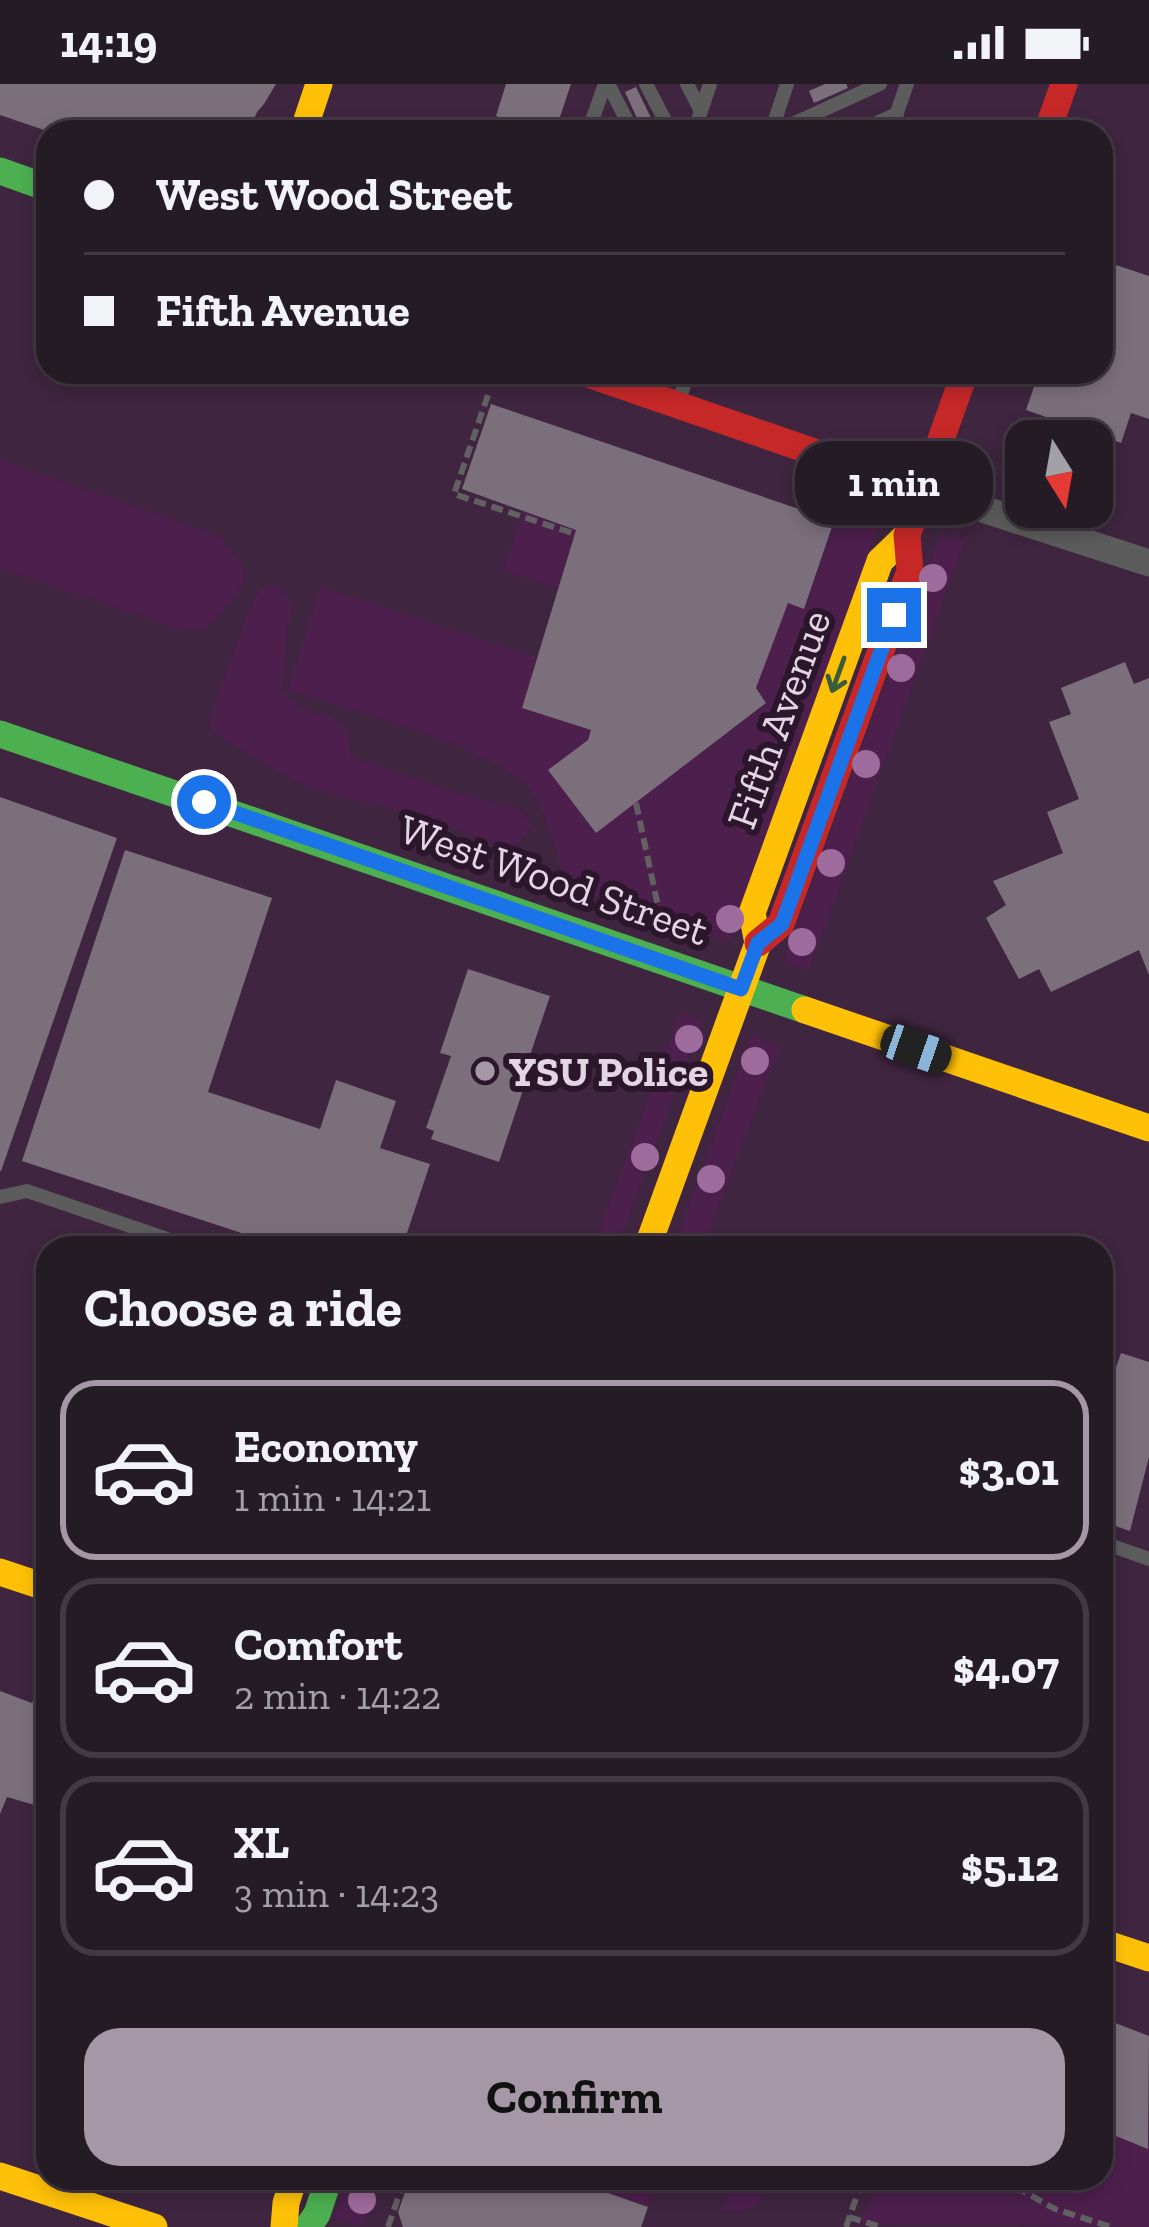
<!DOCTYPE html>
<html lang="en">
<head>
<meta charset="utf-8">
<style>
  :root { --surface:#251b25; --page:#2d242d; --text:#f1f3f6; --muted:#a3a1a7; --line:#423942; --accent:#a597a5 }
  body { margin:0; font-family:"Zilla Slab",serif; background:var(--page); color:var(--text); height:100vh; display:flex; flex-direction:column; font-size:45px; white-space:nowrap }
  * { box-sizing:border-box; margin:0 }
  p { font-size:39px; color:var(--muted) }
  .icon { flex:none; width:66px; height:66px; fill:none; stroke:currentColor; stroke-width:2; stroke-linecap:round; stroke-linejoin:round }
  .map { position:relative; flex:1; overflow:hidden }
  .side { position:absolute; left:36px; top:1152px; width:1077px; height:954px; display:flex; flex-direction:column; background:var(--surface); border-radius:36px; box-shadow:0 6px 18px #0003,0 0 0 3px var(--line) }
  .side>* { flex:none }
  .guide { position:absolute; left:36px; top:36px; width:1077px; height:264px; border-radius:36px; box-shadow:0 6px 18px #0003,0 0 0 3px var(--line); display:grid; align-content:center; height:264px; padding:0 48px; background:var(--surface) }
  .needle { width:78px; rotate:169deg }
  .fabs { position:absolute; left:1005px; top:336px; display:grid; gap:24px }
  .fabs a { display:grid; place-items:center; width:108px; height:108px; border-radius:24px; background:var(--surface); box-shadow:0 6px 18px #0003,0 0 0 3px var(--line); font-size:60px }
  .end { position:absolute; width:54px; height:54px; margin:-27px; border:15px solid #1a73e8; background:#fff; box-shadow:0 0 0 6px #fff }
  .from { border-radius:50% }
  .bubble { position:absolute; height:84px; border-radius:36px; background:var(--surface); box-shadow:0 6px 18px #0003,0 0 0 3px var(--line); font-size:39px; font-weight:800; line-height:84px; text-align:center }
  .car { position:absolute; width:36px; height:72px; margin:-36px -18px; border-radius:15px; box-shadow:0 0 9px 3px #0007; background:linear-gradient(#222 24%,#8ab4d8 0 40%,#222 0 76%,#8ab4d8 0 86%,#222 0) }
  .guide b { display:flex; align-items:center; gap:42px; height:114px; font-size:45px }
  .guide b+b { border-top:3px solid var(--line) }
  .guide i { width:30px; height:30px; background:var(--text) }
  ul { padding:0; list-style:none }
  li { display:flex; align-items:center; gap:36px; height:180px; margin:0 24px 18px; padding:0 24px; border:6px solid var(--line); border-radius:36px }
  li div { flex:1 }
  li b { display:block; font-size:45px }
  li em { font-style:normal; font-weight:800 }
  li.active { border-color:var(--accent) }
  li>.icon { width:108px; height:108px; stroke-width:1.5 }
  h2 { padding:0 48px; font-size:54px; line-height:144px }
  .cta { display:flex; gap:24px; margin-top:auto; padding:24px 48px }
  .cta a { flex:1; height:138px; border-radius:36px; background:var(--accent); color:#111; font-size:48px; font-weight:800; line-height:138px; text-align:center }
  .status { display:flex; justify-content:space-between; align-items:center; height:84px; padding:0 60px; background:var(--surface); direction:ltr }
  .status svg { height:33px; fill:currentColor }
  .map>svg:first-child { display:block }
</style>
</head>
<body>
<div class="status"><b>14:19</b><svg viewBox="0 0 49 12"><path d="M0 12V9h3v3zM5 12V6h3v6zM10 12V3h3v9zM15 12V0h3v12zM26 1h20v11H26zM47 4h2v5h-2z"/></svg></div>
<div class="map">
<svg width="1149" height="2143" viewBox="0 0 1149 2143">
  <rect width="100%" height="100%" fill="#312431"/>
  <path fill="#3f253f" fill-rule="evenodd" d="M0,0h1149v2143h-1149zM48,48h1053v240h-1053zM1026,357h66v66h-66zM48,1164h1053v930h-1053z"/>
  <g fill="#4c1f4d">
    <path d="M0,376l219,75 24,32 1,15 -12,19 -27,28 -20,2 -185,-63z"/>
    <path d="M523,427l53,19 -18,58 -55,-17z"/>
    <path d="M837,430l42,10 -150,419 -165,-57c-7,-34 -14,-68 -35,-97 -32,-42 -187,-81 -242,-99l34,-104 216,71 -15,51 69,22 -3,10 -39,30 47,62 170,-128 -10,-16 32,-85 17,5z"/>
    <path d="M940,451l25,4 -156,432 -26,-9z"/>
    <path d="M280,503l9,12 3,15 -5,12 -4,62c19,31 45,20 60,38 6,7 6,21 8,30l110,38 60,15 11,18 -11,14 -14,8 -85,-32 -116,-30 -86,-50 -12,-12 38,-109 14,-27z"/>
    <path d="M680,928l23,8 -87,228h-23z"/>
    <path d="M751,952l29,10 -78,202h-29z"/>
    <path d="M1102,2046l45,18 2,-3v82l-288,-2 16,-47h224z"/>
    <path d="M349,2094h30l-17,49 -27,-7z"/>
    <path d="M584,2094h82l-3,12 -8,-2 -7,19 -57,-20 2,-6z"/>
    <path d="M756,2094h17l-14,26 -17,7 -20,-1 9,-26 21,6z"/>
  </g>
  <g fill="#7b6f7b">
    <path d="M0,0h276l-12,20 -7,8 -8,20h-199l-50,-17z"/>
    <path d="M506,0h65l-16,48h-13l-46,-16z"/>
    <path d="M825,0h21l2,4 -34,15 -5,-12z"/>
    <path d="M636,3l17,35 -12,5 -16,-35z"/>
    <path d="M828,34l7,14h-38z"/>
    <path d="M1101,176l48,16v143l-18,-6 -10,30 -95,-33 13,-38h62z"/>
    <path d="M491,320l343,117 -30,88 -16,-6 -32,85 10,15 -170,130 -48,-63 40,-30 3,-10 -69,-22 54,-178 -114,-41z"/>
    <path d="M1125,578l9,22 15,-6v297l-10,-25 -88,42 -12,-23 -20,10 -33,-61 20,-13 -13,-24 70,-28 -16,-41 32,-13 -30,-77 22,-8 -10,-26z"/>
    <path d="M0,713l117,41 -116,333h-1z"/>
    <path d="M125,766l147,48 -64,194 112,37 16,-49 60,21 -16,47 50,16 -28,84h-115l-265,-87z"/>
    <path d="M468,885l82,27 -30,89 4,2 -25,75 -68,-23 3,-8 -8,-3 25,-72 -11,-3z"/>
    <path d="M1121,1269l28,9v95l-19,74 -29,-10v-76l7,-27 -7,-3v-4z"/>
    <path d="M39,1604l9,3v118l-41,-12 -7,17v-123l32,12z"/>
    <path d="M1110,1937l39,15 -1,113 -47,-19v-102l6,1z"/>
    <path d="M410,2094h174l9,3 -2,6 57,20 -7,20h-238l-5,-15z"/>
  </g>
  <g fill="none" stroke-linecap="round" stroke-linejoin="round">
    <g stroke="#626062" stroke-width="6" stroke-dasharray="12 6" stroke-linecap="butt">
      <path d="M488,311l-34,99 121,40"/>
      <path d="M636,719l25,117"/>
      <path d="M627,2094l28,9"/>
      <path d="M1000,2094l55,31 56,18"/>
      <path d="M663,2106l3,-12"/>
      <path d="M849,2133l32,10"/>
      <path d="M388,2143l17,-49"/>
      <path d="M846,2143l17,-49"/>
    </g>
    <g stroke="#5c5c5c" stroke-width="14">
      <path d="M608,0l25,48"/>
      <path d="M646,0l25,48"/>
      <path d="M687,0l14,27"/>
      <path d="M588,48l17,-48"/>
      <path d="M694,48l16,-48"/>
      <path d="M771,48l16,-48"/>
      <path d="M775,48l105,-48"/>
      <path d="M857,48l40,-18"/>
      <path d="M890,48l17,-48"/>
      <path d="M679,317l9,-29"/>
      <path d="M0,1113l27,-6 167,57"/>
      <path d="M1101,1458l48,17"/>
    </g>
    <path stroke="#5c5c5c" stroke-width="27" d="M924,406l225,73"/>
    <g stroke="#4caf50" stroke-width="27">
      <path d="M0,87l48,17"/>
      <path d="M0,650l805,276"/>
      <path d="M308,2143l9,-13 12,-36"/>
    </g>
    <g stroke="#ffc107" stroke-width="27">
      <path d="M303,48l16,-48"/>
      <path d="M805,926l344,118"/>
      <path d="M647,1164l111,-305 -6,-30 128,-352 27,-26"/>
      <path d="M0,1488l48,16"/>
      <path d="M1101,1858l48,16"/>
      <path d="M0,2092l154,51"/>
      <path d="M284,2143l2,-24 8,-25"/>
    </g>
    <g stroke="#c62828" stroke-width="27">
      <path d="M1047,48l17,-48"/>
      <path d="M582,288l342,118"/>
      <path d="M758,859l23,-19 129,-353 -3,-36 58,-163"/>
    </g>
  </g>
  <g fill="#9e6b9d">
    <circle cx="933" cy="494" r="14"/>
    <circle cx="901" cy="584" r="14"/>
    <circle cx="866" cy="680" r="14"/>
    <circle cx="831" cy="779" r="14"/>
    <circle cx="730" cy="835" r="14"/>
    <circle cx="802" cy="858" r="14"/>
    <circle cx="689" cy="955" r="14"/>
    <circle cx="755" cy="977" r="14"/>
    <circle cx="645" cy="1073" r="14"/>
    <circle cx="711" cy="1095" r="14"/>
    <circle cx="362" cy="2116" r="14"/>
  </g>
  <defs><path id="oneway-shaft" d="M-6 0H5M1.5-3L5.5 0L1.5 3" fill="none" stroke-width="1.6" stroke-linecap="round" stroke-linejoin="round" transform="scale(3)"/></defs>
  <use stroke="#3a5b3c" href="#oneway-shaft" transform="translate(838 591) rotate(110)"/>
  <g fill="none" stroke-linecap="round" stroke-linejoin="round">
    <path stroke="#1a73e8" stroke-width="15" d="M204,718l537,187 17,-46 24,-19 112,-309"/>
  </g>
  <circle fill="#a597a5" stroke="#2c162c" stroke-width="4.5" cx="485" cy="987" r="12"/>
  <g text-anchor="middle" stroke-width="12" stroke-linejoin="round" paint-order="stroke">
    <g font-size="42" fill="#e4d5e4" stroke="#2c162c">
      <text transform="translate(778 635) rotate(-70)" y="15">Fifth Avenue</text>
      <text transform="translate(554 795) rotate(19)" y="15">West Wood Street</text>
    </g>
    <g font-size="42" font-weight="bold" fill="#e4d5e4" stroke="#2c162c" text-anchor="start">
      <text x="509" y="1002">YSU Police</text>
    </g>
  </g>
</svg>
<div class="fabs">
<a><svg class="needle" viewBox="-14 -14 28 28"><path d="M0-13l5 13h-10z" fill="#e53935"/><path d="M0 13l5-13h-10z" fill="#a3a1a7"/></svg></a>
</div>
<i class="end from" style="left:204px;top:718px"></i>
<i class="end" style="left:894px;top:531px"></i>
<div class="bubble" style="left:795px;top:357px;width:198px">1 min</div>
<i class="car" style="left:916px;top:965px;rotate:109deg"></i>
<div class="guide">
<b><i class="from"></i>West Wood Street</b>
<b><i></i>Fifth Avenue</b>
</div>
<section class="side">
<h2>Choose a ride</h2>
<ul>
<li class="active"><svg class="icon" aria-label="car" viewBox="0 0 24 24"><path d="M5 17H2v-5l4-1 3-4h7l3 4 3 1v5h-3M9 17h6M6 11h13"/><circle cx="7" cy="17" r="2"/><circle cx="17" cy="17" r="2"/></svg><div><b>Economy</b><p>1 min · 14:21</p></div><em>$3.01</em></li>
<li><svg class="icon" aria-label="car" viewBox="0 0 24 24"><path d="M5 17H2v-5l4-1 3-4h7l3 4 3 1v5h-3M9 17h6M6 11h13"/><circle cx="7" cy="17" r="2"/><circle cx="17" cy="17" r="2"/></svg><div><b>Comfort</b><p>2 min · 14:22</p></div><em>$4.07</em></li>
<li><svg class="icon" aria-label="car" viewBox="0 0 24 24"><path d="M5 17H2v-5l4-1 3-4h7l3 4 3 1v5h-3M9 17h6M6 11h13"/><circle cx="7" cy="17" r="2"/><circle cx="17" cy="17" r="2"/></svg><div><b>XL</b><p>3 min · 14:23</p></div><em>$5.12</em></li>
</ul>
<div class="cta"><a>Confirm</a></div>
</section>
</div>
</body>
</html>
